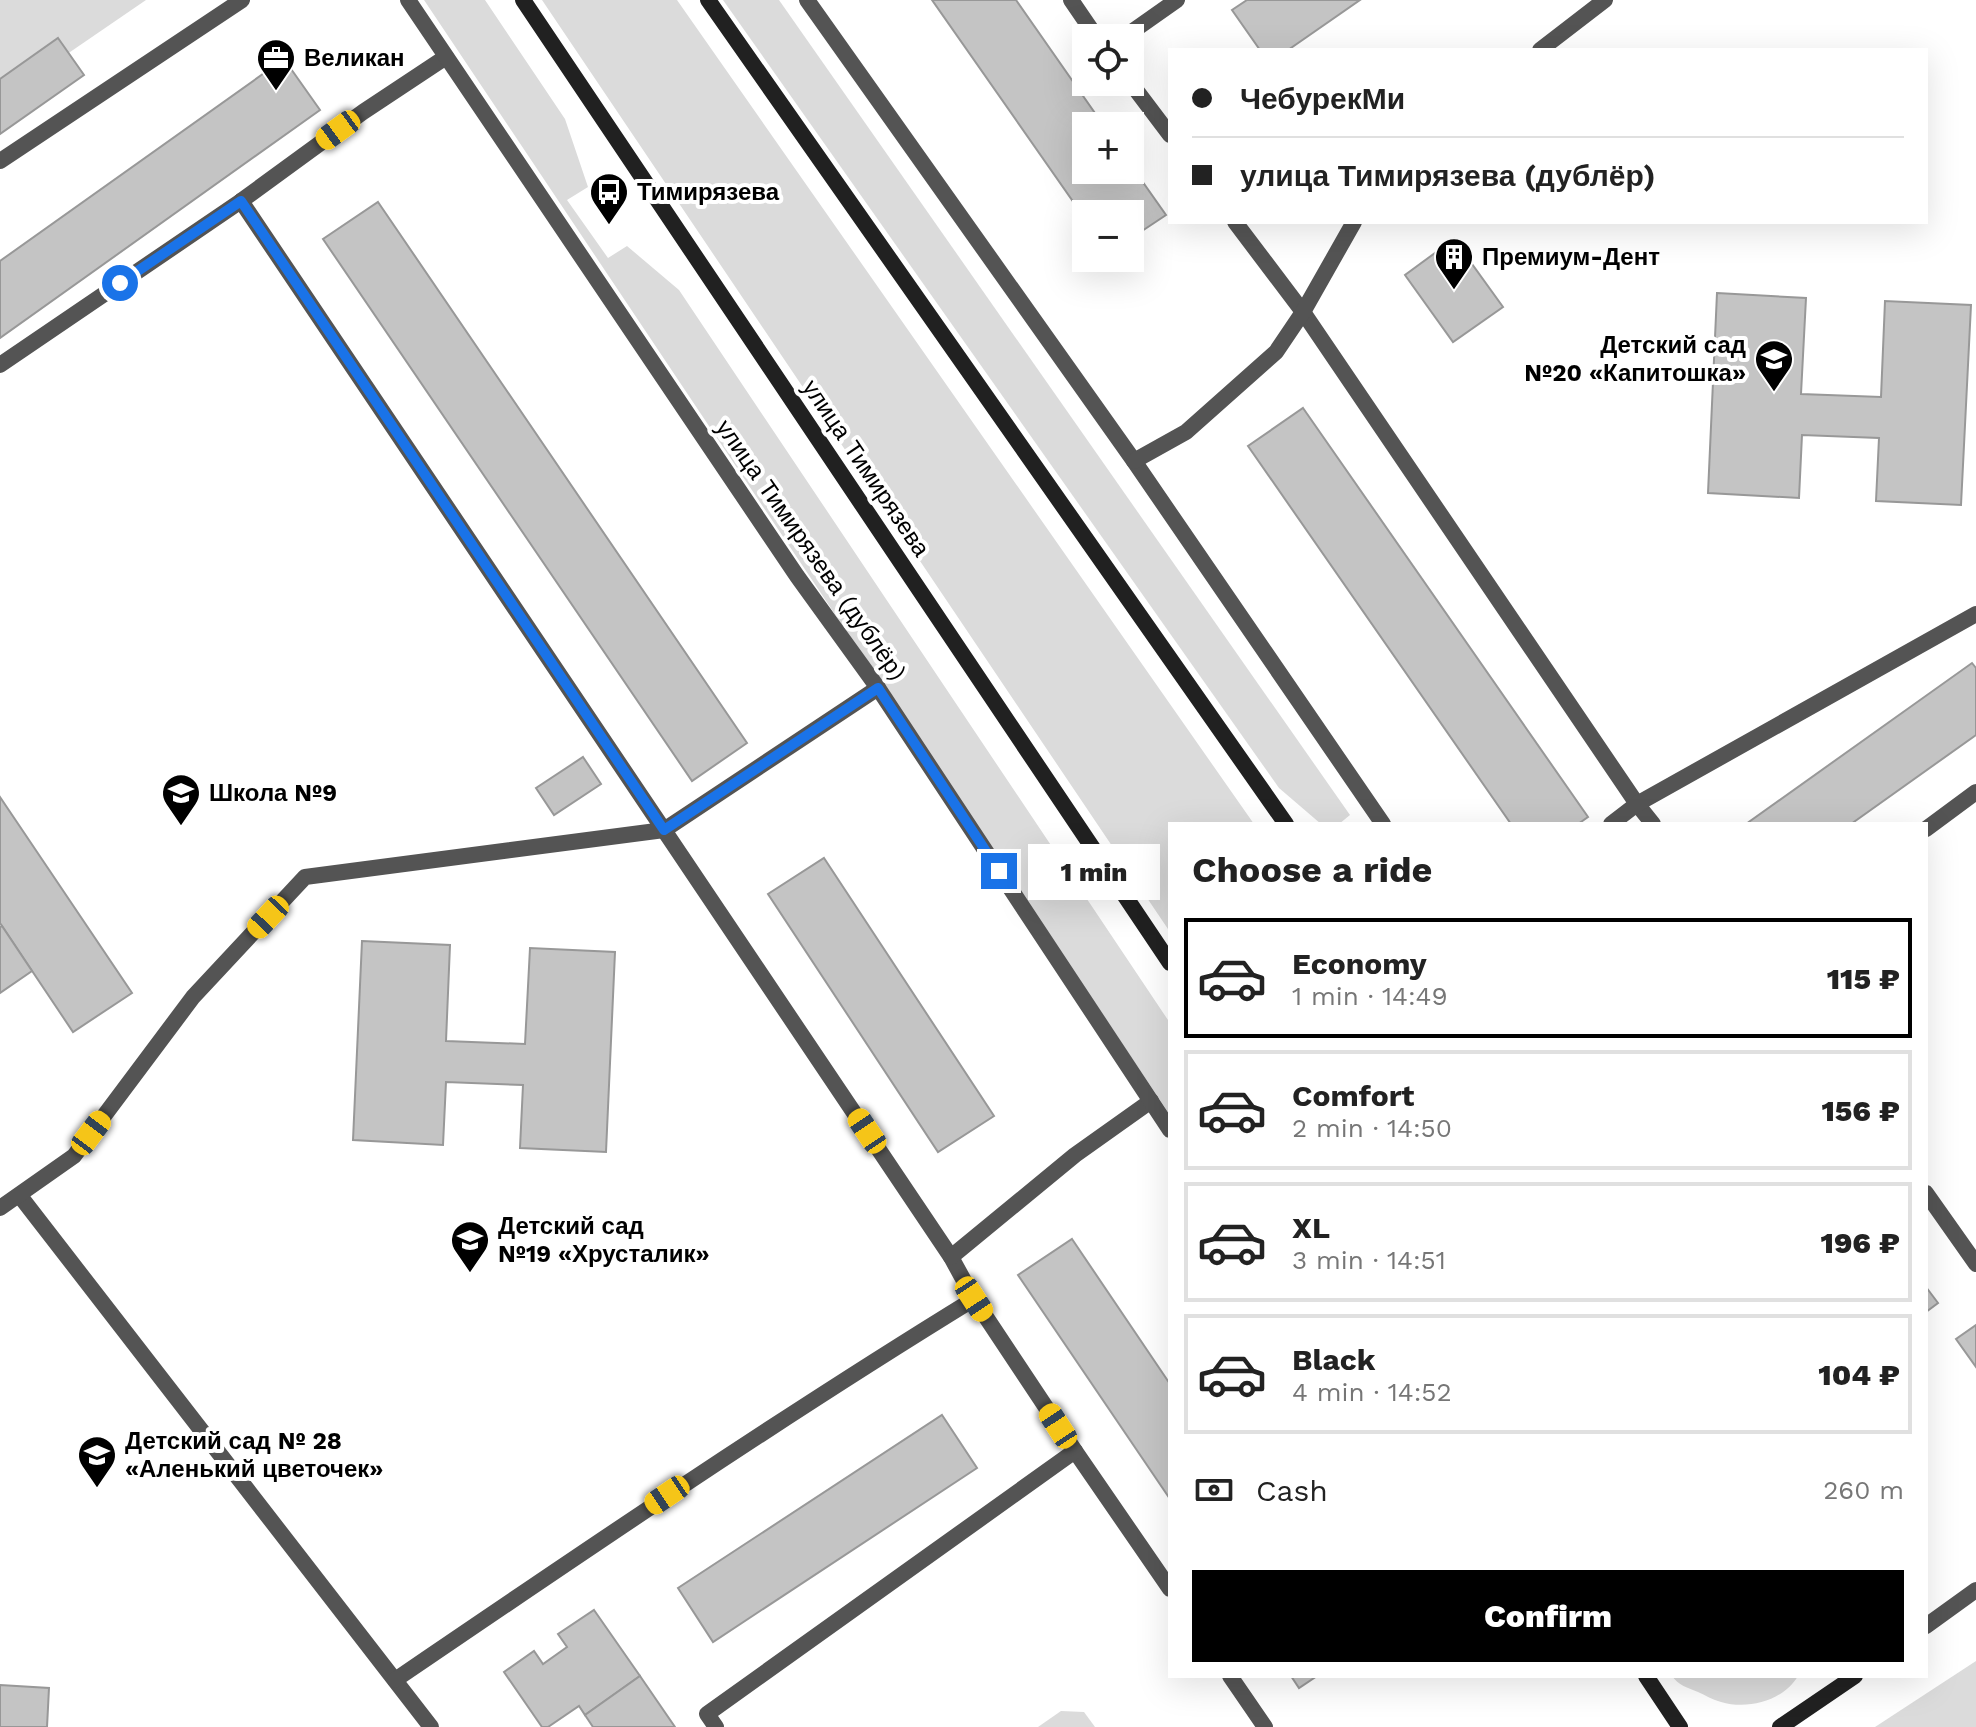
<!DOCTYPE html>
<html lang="en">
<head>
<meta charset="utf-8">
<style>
  :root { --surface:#fff; --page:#f2f2f2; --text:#222; --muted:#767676; --line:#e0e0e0; --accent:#000 }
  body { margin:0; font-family:"Work Sans",sans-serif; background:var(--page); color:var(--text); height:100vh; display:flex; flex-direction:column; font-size:30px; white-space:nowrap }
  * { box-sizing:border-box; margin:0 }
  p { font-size:26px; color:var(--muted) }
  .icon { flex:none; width:44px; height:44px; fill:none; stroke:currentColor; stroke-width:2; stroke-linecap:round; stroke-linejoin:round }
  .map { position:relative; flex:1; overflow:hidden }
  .side { position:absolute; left:1168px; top:822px; width:760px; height:856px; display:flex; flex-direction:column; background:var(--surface); border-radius:0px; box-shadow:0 8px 32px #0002 }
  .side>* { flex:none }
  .banner { position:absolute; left:1168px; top:48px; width:760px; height:176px; border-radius:0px; box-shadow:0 8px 32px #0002; display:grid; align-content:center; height:176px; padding:0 24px; background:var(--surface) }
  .buttons { position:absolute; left:1072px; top:24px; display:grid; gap:16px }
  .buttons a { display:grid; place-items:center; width:72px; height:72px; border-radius:0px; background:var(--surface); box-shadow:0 8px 32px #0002; font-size:40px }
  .end { position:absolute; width:36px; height:36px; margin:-18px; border:10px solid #1a73e8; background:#fff; box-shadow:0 0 0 4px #fff }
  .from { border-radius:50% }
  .bubble { position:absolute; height:56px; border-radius:0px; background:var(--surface); box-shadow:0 8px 32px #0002; font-size:26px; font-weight:800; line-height:56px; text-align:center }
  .car { position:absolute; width:24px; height:48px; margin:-24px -12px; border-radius:10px; box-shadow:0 0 6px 2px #0007; background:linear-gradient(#f5c518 24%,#345 0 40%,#f5c518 0 76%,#345 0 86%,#f5c518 0) }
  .banner b { display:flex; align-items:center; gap:28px; height:76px; font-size:30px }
  .banner b+b { border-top:2px solid var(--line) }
  .banner i { width:20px; height:20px; background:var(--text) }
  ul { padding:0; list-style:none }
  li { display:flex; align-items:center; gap:24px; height:120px; margin:0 16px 12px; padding:0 8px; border:4px solid var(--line); border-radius:0px }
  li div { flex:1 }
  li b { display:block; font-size:30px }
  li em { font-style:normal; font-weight:800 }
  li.selected { border-color:var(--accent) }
  li>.icon { width:72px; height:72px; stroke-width:1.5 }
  h2 { padding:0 24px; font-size:36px; line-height:96px }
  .pay { display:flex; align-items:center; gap:20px; height:88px; padding:0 24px; font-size:30px }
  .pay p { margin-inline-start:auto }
  .button { display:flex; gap:16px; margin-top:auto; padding:16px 24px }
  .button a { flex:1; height:92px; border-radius:0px; background:var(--accent); color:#fff; font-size:32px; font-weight:800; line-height:92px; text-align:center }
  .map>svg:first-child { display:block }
</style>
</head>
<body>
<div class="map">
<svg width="1976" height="1727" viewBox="0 0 1976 1727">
  <rect width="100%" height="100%" fill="#fff"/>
  <g fill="#dbdbdb">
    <path d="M0,0h146l-146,100z"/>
    <path d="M424,0h61l80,119 23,68 -21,13 41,58 19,-12 52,44 491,733v92z"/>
    <path d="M542,0h135l577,824h-84v108z"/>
    <path d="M723,0h56l571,815 -11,9h-18l-42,-36z"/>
    <path d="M1976,1661v66h-101z"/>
    <path d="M1672,1676h126c-15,25 -50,34 -77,26 -8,-2 -16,-7 -23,-10 -10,-4 -20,-7 -26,-16z"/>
    <path d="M1061,1711l23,1 11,15h-57z"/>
  </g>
  <g fill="#c4c4c4" stroke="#989898" stroke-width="2">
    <path d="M932,0h84l88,126h-18v44h44v-6l36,51 -36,24v-25h-44v6z"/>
    <path d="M1247,0h113l-72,50h-28l-28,-40z"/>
    <path d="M58,38l26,37 -84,59v-55z"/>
    <path d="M284,59l36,51 -320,228v-77z"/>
    <path d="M378,202l369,541 -55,38 -369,-542z"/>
    <path d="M1454,239l49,68 -50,35 -48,-67z"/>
    <path d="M1717,293l89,5 -5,96 80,3 4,-96 86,4 -10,200 -85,-4 3,-63 -77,-3 -3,63 -91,-5z"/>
    <path d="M1303,408l285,409 -10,7h-67l-263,-378z"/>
    <path d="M1972,663l4,5v67l-125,89h-105z"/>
    <path d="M583,757l18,27 -47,31 -18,-27z"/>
    <path d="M0,797l132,196 -59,39 -73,-109z"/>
    <path d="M824,858l170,258 -56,36 -170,-258z"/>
    <path d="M2,926l30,45 -32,22v-66z"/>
    <path d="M362,941l88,4 -4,96 79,3 5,-96 85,4 -9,200 -86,-4 3,-63 -77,-3 -3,63 -90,-5z"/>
    <path d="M1072,1239l98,145v115l-152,-224z"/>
    <path d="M1926,1287l12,16 -12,9z"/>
    <path d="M1976,1325v42l-20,-28z"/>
    <path d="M942,1415l35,53 -264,174 -35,-54z"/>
    <path d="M594,1610l46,66 -55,39 -6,-9 -31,21h-6l-38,-55 30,-21 9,13 24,-17 -9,-13z"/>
    <path d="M640,1676l35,51h-82l-8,-12z"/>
    <path d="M1291,1676h26l-18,12z"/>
    <path d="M0,1685l49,3 -2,39h-47z"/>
  </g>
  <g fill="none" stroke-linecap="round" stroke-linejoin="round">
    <g stroke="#545454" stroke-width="16">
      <path d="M1071,0l26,38"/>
      <path d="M1123,38l54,-38"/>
      <path d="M1130,82l40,53"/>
      <path d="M0,161l242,-161"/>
      <path d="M241,201l710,1056 23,42 101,152 95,138"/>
      <path d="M1235,222l68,90 334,492 16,20"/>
      <path d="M0,365l241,-164 122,-89 83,-55"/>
      <path d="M1611,824l26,-20 339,-190"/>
      <path d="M1926,829l50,-37"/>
      <path d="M1926,1193l50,71"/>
      <path d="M20,1196l411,531"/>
      <path d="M0,1208l74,-52 119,-159 112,-120 359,-47 214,-142"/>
      <path d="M951,1257l124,-102 76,-54"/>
      <path d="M1230,1676l35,51"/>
      <path d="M395,1680c191,-130 382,-260 579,-381"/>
      <path d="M716,1727l-9,-13 368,-263"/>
    </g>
    <g stroke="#545454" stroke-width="16">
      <path d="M408,0l389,576 81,112 292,442"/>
      <path d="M807,0l327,461 249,363"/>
      <path d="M1540,50l65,-50"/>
      <path d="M1134,461l52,-29 90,-80 27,-40 51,-90"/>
    </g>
    <path stroke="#545454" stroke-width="16" d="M1926,1626l50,-36"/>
    <g stroke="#212121" stroke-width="16">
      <path d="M523,0l647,963"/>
      <path d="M708,0l578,824"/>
      <path d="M1646,1676l34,51"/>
      <path d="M1780,1727l75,-51"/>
    </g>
  </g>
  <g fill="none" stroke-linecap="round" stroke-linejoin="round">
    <path stroke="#1a73e8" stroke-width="10" d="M120,283l121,-82 423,629 214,-142 121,183"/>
  </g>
  <defs>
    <g id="office-pin" transform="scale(2)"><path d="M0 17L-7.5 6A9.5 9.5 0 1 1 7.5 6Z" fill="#000" stroke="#fff"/><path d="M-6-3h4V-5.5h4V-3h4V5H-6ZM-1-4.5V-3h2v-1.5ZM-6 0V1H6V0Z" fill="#fff"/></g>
    <g id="bus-pin" transform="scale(2)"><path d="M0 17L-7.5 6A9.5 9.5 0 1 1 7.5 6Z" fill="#000" stroke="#fff"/><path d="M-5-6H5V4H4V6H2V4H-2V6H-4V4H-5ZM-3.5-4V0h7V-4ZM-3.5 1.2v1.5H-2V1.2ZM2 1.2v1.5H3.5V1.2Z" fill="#fff"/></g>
    <g id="building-pin" transform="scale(2)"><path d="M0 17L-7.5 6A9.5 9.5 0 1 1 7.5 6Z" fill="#000" stroke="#fff"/><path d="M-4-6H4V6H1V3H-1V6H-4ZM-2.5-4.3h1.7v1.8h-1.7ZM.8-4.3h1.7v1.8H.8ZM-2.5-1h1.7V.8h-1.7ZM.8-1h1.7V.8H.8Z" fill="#fff"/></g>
    <g id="school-pin" transform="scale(2)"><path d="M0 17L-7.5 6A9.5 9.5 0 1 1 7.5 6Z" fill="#000" stroke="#fff"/><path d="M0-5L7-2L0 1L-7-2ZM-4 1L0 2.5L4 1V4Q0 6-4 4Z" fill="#fff"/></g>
  </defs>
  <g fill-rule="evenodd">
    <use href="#office-pin" x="276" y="58"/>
    <use href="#bus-pin" x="609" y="192"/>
    <use href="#building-pin" x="1454" y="257"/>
    <use href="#school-pin" x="1774" y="359"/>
    <use href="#school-pin" x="181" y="793"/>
    <use href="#school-pin" x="470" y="1240"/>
    <use href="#school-pin" x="97" y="1455"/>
  </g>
  <g text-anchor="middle" stroke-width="8" stroke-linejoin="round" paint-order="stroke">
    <g font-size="24" font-weight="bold" fill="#000" stroke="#fff" text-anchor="start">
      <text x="304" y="66">Великан</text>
      <text x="637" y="200">Тимирязева</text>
      <text x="1482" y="265">Премиум-Дент</text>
      <text x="1746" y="353" text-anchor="end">Детский сад<tspan x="1746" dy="28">№20 «Капитошка»</tspan></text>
      <text x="209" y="801">Школа №9</text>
      <text x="498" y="1234">Детский сад<tspan x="498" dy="28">№19 «Хрусталик»</tspan></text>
      <text x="125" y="1449">Детский сад № 28<tspan x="125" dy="28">«Аленький цветочек»</tspan></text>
    </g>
    <g font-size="24" fill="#000" stroke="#fff">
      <text transform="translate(866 468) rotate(56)" y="8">улица Тимирязева</text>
      <text transform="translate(811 550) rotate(55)" y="8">улица Тимирязева (дублёр)</text>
    </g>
  </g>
</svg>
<div class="buttons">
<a><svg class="icon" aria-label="locate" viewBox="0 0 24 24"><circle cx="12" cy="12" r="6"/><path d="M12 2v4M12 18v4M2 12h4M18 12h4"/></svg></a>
<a>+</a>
<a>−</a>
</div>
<i class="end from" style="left:120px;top:283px"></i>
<i class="end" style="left:999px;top:871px"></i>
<div class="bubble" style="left:1028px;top:844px;width:132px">1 min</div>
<i class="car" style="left:338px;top:130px;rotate:234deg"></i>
<i class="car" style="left:268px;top:917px;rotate:223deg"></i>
<i class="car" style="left:867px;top:1131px;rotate:326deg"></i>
<i class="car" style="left:91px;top:1133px;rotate:37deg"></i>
<i class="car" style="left:974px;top:1299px;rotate:147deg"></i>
<i class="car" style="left:1058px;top:1426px;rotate:327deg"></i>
<i class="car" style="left:667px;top:1495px;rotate:236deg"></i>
<div class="banner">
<b><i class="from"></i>ЧебурекМи</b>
<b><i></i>улица Тимирязева (дублёр)</b>
</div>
<section class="side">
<h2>Choose a ride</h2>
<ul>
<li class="selected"><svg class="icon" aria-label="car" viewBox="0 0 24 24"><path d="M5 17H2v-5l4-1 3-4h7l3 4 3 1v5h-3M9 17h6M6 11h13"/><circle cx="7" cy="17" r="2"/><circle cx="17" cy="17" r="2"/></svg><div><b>Economy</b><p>1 min · 14:49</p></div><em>115 ₽</em></li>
<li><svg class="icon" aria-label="car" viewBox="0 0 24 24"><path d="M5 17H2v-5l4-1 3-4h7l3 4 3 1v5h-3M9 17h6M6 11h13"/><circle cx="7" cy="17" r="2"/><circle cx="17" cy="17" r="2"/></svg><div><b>Comfort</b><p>2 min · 14:50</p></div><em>156 ₽</em></li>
<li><svg class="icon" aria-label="car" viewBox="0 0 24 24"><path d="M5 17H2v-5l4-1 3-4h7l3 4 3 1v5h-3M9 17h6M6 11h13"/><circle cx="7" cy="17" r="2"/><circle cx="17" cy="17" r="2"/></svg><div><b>XL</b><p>3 min · 14:51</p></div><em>196 ₽</em></li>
<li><svg class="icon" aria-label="car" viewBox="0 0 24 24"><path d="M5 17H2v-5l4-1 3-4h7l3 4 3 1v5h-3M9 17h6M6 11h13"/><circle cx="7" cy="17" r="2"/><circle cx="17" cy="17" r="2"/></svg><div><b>Black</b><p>4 min · 14:52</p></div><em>104 ₽</em></li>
</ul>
<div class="pay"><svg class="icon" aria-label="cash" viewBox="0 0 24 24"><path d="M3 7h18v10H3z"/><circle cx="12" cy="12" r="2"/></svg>Cash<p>260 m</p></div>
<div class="button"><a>Confirm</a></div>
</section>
</div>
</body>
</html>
